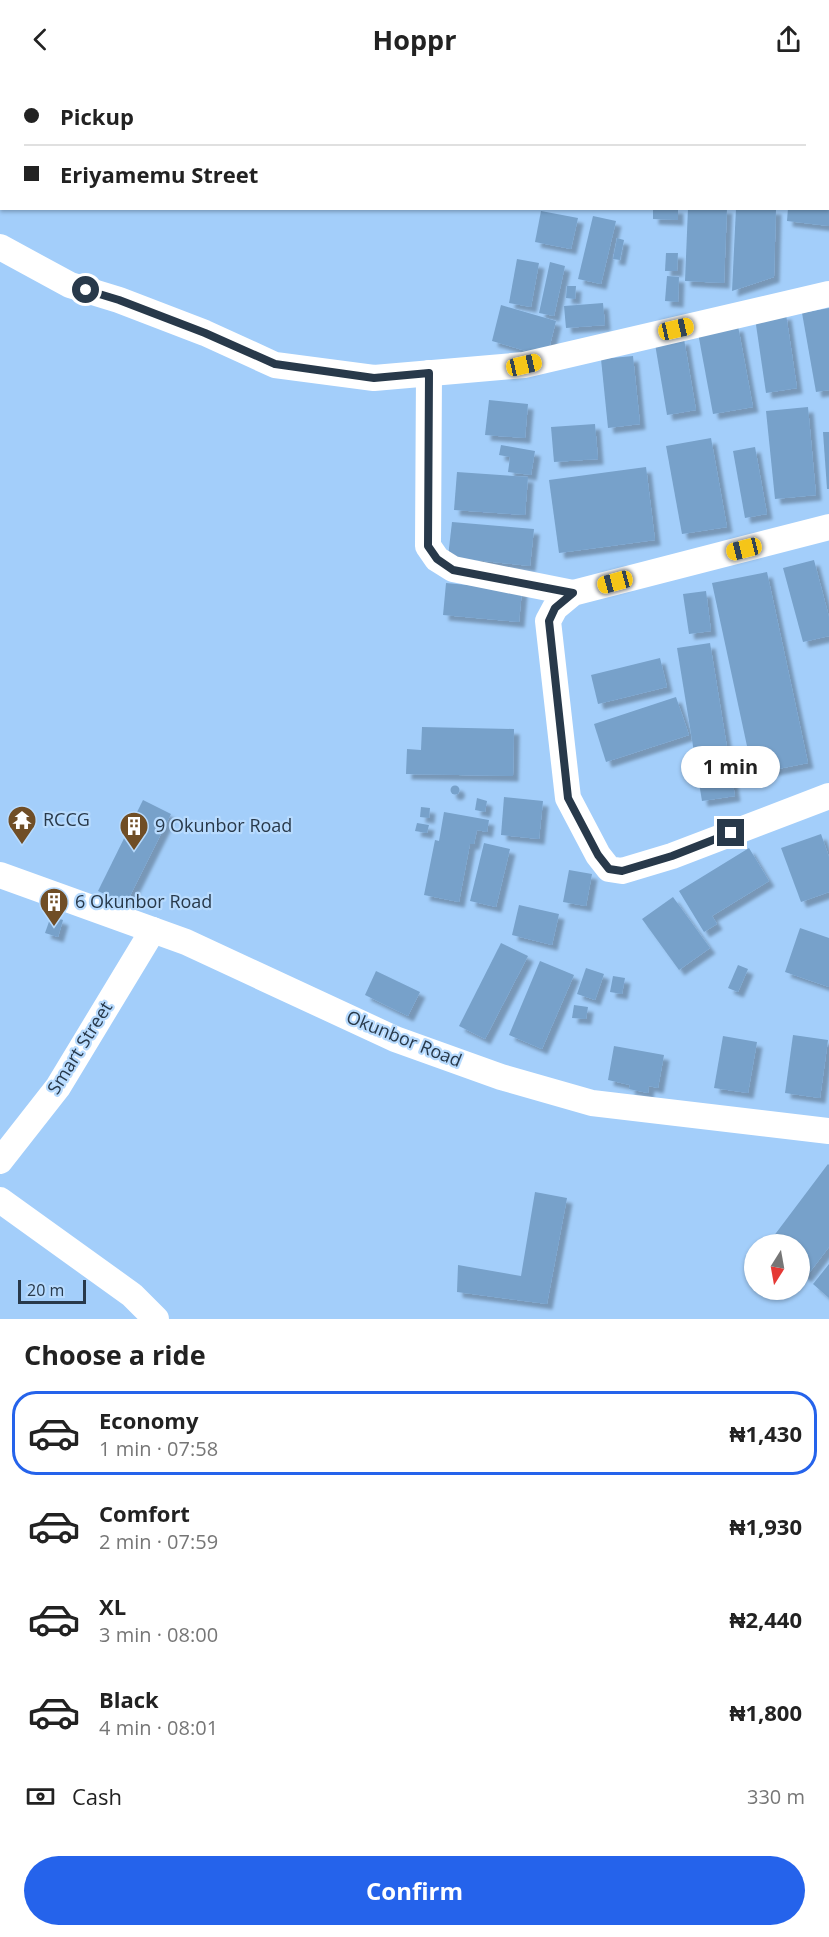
<!DOCTYPE html>
<html lang="en">
<head>
<meta charset="utf-8">
<style>
  :root { --surface:#fff; --page:#f2f2f2; --text:#222; --muted:#767676; --line:#e0e0e0; --accent:#2563eb }
  body { margin:0; font-family:"Open Sans",sans-serif; background:var(--page); color:var(--text); height:100vh; display:flex; flex-direction:column; font-size:22px; white-space:nowrap }
  * { box-sizing:border-box; margin:0 }
  p { font-size:20px; color:var(--muted) }
  .icon { flex:none; width:33px; height:33px; fill:none; stroke:currentColor; stroke-width:2; stroke-linecap:round; stroke-linejoin:round }
  .map { position:relative; height:1241px; overflow:hidden }
  .details { display:flex; flex-direction:column; background:var(--surface); flex:1 }
  .details>* { flex:none }
  .banner { position:absolute; left:0px; top:0px; width:830px; height:132px; box-shadow:0 2px 4px #0004; display:grid; align-content:center; height:132px; padding:0 24px; background:var(--surface) }
  .needle { width:39px; rotate:191deg }
  .tools { position:absolute; left:744px; top:1156px; display:grid; gap:12px }
  .tools a { display:grid; place-items:center; width:66px; height:66px; border-radius:50%; background:var(--surface); box-shadow:0 2px 4px #0004; font-size:30px }
  .scale { position:absolute; left:18px; bottom:15px; width:68px; box-sizing:border-box; padding-left:6px; border:3px solid #28394a; border-top:0; font-size:16px; line-height:21px; white-space:nowrap; color:#28394a; -webkit-text-stroke:4px #b8dbfe; paint-order:stroke }
  .end { position:absolute; width:27px; height:27px; margin:-14px; border:8px solid #28394a; background:#fff; box-shadow:0 0 0 3px #fff }
  .from { border-radius:50% }
  .bubble { position:absolute; height:42px; border-radius:21px; background:var(--surface); box-shadow:0 2px 4px #0004; font-size:20px; font-weight:700; line-height:42px; text-align:center }
  .car { position:absolute; width:18px; height:36px; margin:-18px -9px; border-radius:8px; box-shadow:0 0 4px 2px #0007; background:linear-gradient(#f5c518 24%,#345 0 40%,#f5c518 0 76%,#345 0 86%,#f5c518 0) }
  .banner b { display:flex; align-items:center; gap:21px; height:57px; font-size:22px }
  .banner b+b { border-top:2px solid var(--line) }
  .banner i { width:15px; height:15px; background:var(--text) }
  ul { padding:0; list-style:none }
  li { display:flex; align-items:center; gap:18px; height:84px; margin:0 12px 9px; padding:0 12px; border:3px solid transparent; border-radius:24px }
  li div { flex:1 }
  li b { display:block; font-size:22px }
  li em { font-style:normal; font-weight:700 }
  li.current { border-color:var(--accent) }
  li>.icon { width:54px; height:54px; stroke-width:1.5 }
  h2 { padding:0 24px; font-size:27px; line-height:72px }
  .pay { display:flex; align-items:center; gap:15px; height:66px; padding:0 24px; font-size:22px }
  .pay p { margin-inline-start:auto }
  .primary-button { display:flex; gap:12px; margin-top:auto; padding:12px 24px }
  .primary-button a { flex:1; height:69px; border-radius:36px; background:var(--accent); color:#fff; font-size:24px; font-weight:700; line-height:69px; text-align:center }
  header { display:flex; justify-content:space-between; align-items:center; height:78px; padding:0 24px; background:var(--surface); font-size:27px; font-weight:700 }
  .map>svg:first-child { display:block }
</style>
</head>
<body>
<header><svg class="icon" aria-label="back" viewBox="0 0 24 24"><path d="M15 5l-7 7 7 7"/></svg>Hoppr<svg class="icon" aria-label="share" viewBox="0 0 24 24"><path d="M12 15V3M7 8l5-5 5 5M5 13v7h14v-7"/></svg></header>
<div class="map">
<svg width="829" height="1241" viewBox="0 0 829 1241">
  <defs>
    <filter id="shadow"><feDropShadow dx="5.5" dy="5.5" stdDeviation="1.5" flood-color="#0004"/></filter>
  </defs>
  <rect width="100%" height="100%" fill="#a3cefa"/>
  <g fill="#77a1ca" filter="url(#shadow)">
    <path d="M653,130h25v12l-25,-1z"/>
    <path d="M688,130h39l-3,75 -39,-2z"/>
    <path d="M736,130l40,1 -2,68 -42,14z"/>
    <path d="M788,130h41v18l-42,-5z"/>
    <path d="M541,133l37,7 -7,31 -36,-7z"/>
    <path d="M593,138l23,5 -15,63 -23,-5z"/>
    <path d="M617,160l7,2 -4,20 -7,-1z"/>
    <path d="M666,175h12l-1,18h-12z"/>
    <path d="M517,181l22,4 -8,44 -22,-4z"/>
    <path d="M550,184l15,4 -11,50 -15,-3z"/>
    <path d="M667,198l12,1 -1,25 -13,-1z"/>
    <path d="M567,208h9l-1,13 -9,-1z"/>
    <path d="M603,225l2,22 -39,3 -2,-22z"/>
    <path d="M501,227l55,16 -9,36 -55,-16z"/>
    <path d="M829,230v82l-13,2 -14,-79z"/>
    <path d="M786,236l11,74 -31,5 -11,-75z"/>
    <path d="M738,248l15,81 -40,7 -15,-81z"/>
    <path d="M684,261l12,71 -29,5 -12,-71z"/>
    <path d="M633,278l7,68 -32,4 -7,-69z"/>
    <path d="M489,322l39,4 -3,34 -40,-3z"/>
    <path d="M808,329l8,88 -41,4 -9,-88z"/>
    <path d="M595,346l3,35 -44,3 -3,-35z"/>
    <path d="M823,354h6v57h-2z"/>
    <path d="M711,360l16,89 -45,7 -16,-88z"/>
    <path d="M501,367l34,6 -4,24 -23,-3 2,-15 -11,-2z"/>
    <path d="M755,369l12,67 -22,4 -12,-67z"/>
    <path d="M646,389l9,73 -96,13 -10,-73z"/>
    <path d="M457,394l71,5 -3,38 -71,-5z"/>
    <path d="M452,444l82,7 -4,37 -82,-9z"/>
    <path d="M814,482l15,57v19l-26,6 -20,-74z"/>
    <path d="M767,494l41,191 -55,11 -41,-191z"/>
    <path d="M446,505l76,7 -3,32 -76,-7z"/>
    <path d="M706,513l5,40 -22,3 -6,-40z"/>
    <path d="M710,565l25,153 -33,5 -25,-153z"/>
    <path d="M660,580l7,29 -69,17 -7,-29z"/>
    <path d="M676,619l13,38 -83,27 -12,-38z"/>
    <path d="M422,649l92,2 -1,47 -107,-2 1,-25 14,1z"/>
    <circle cx="455" cy="712" r="4.5"/>
    <path d="M504,719l39,4 -4,38 -38,-4z"/>
    <path d="M477,720l10,3 -2,11 -10,-2z"/>
    <path d="M143,722l28,14 -45,90 -28,-13z"/>
    <path d="M421,729l9,1 -1,10 -9,-1z"/>
    <path d="M444,734l45,8 -2,12 -10,-2 -3,14h-4l-11,58 -35,-7 11,-55 4,1z"/>
    <path d="M417,745l12,2 -2,8 -12,-2z"/>
    <path d="M821,756l8,23v35l-28,10 -20,-54z"/>
    <path d="M484,765l26,6 -14,58 -26,-6z"/>
    <path d="M749,770l20,33 -57,35 5,8 -13,8 -25,-41z"/>
    <path d="M569,792l23,4 -6,32 -23,-4z"/>
    <path d="M673,819l37,51 -31,22 -37,-51z"/>
    <path d="M519,827l40,9 -7,31 -40,-10z"/>
    <path d="M51,838l12,4 -5,17 -13,-4z"/>
    <path d="M800,850l29,10v49l-44,-15z"/>
    <path d="M501,865l27,13 -43,83 -26,-13z"/>
    <path d="M540,883l34,14 -32,74 -33,-14z"/>
    <path d="M738,887l10,4 -10,23 -10,-4z"/>
    <path d="M586,890l18,6 -9,26 -18,-6z"/>
    <path d="M376,893l44,21 -12,24 -43,-21z"/>
    <path d="M613,898l12,2 -3,16 -12,-2z"/>
    <path d="M574,927l14,2 -2,12 -14,-1z"/>
    <path d="M793,957l35,5 -8,58 -35,-5z"/>
    <path d="M723,958l34,6 -9,51 -34,-5z"/>
    <path d="M614,968l50,9 -6,33 -9,-2 -1,7 -19,-4 1,-4 -22,-5z"/>
    <path d="M828,1086l1,1v82l-23,30 -6,-5v-27h-33z"/>
    <path d="M535,1114l32,6 -20,106 -90,-12 1,-27 63,11z"/>
    <path d="M829,1186v34l-16,-14z"/>
  </g>
  <g fill="none" stroke-linecap="round" stroke-linejoin="round">
    <g stroke="#fff" stroke-width="26">
      <path d="M506,2v-2"/>
      <path d="M0,169l70,38 49,15 86,33 70,32 99,13 150,-13 305,-71"/>
      <path d="M429,295l-1,173 9,13 16,10 120,24"/>
      <path d="M829,449l-256,66 -18,15 -7,13 20,177 30,57 11,14 13,2 50,-15 157,-60"/>
      <path d="M0,797l186,67 209,97 106,38 91,26 237,28"/>
      <path d="M0,1083l58,-74 95,-157"/>
      <path d="M0,1122l132,95 24,24"/>
    </g>
    <path stroke="#f97993" stroke-width="33" d="M0,17l2,-2"/>
  </g>
  <g fill="none" stroke-linecap="round" stroke-linejoin="round">
    <path stroke="#28394a" stroke-width="8" d="M86,212l33,10 86,33 70,31 99,14 55,-5 -1,173 9,13 16,11 120,23 -18,15 -6,13 19,177 30,57 11,14 13,2 50,-15 59,-23"/>
  </g>
  <defs>
    <g id="temple-pin" transform="scale(1.5)"><path d="M0 17L-7.5 6A9.5 9.5 0 1 1 7.5 6Z" fill="#704e26" stroke="#b8dbfe"/><path d="M0-6L5-2H3V0L6.5 2.5H4V6H1.5V3h-3V6H-4V2.5H-6.5L-3 0V-2H-5Z" fill="#fff"/></g>
    <g id="building-pin" transform="scale(1.5)"><path d="M0 17L-7.5 6A9.5 9.5 0 1 1 7.5 6Z" fill="#704e26" stroke="#b8dbfe"/><path d="M-4-6H4V6H1V3H-1V6H-4ZM-2.5-4.3h1.7v1.8h-1.7ZM.8-4.3h1.7v1.8H.8ZM-2.5-1h1.7V.8h-1.7ZM.8-1h1.7V.8H.8Z" fill="#fff"/></g>
  </defs>
  <g fill-rule="evenodd">
    <use href="#temple-pin" x="22" y="742"/>
    <use href="#building-pin" x="134" y="748"/>
    <use href="#building-pin" x="54" y="824"/>
  </g>
  <g text-anchor="middle" stroke-width="4.5" stroke-linejoin="round" paint-order="stroke">
    <g font-size="18" fill="#28394a" stroke="#b8dbfe" text-anchor="start">
      <text x="43" y="748">RCCG</text>
      <text x="155" y="754">9 Okunbor Road</text>
      <text x="75" y="830">6 Okunbor Road</text>
    </g>
    <g font-size="18" fill="#28394a" stroke="#b8dbfe">
      <text transform="translate(404 961) rotate(22)" y="6">Okunbor Road</text>
      <text transform="translate(80 970) rotate(-58)" y="6">Smart Street</text>
    </g>
  </g>
</svg>
<div class="tools">
<a><svg class="needle" viewBox="-14 -14 28 28"><path d="M0-13l5 13h-10z" fill="#e53935"/><path d="M0 13l5-13h-10z" fill="#767676"/></svg></a>
</div>
<div class="scale">20 m</div>
<i class="end from" style="left:86px;top:212px"></i>
<i class="end" style="left:731px;top:755px"></i>
<div class="bubble" style="left:681px;top:668px;width:99px">1 min</div>
<i class="car" style="left:676px;top:251px;rotate:77deg"></i>
<i class="car" style="left:524px;top:287px;rotate:77deg"></i>
<i class="car" style="left:744px;top:471px;rotate:256deg"></i>
<i class="car" style="left:615px;top:504px;rotate:255deg"></i>
<div class="banner">
<b><i class="from"></i>Pickup</b>
<b><i></i>Eriyamemu Street</b>
</div>
</div>
<section class="details">
<h2>Choose a ride</h2>
<ul>
<li class="current"><svg class="icon" aria-label="car" viewBox="0 0 24 24"><path d="M5 17H2v-5l4-1 3-4h7l3 4 3 1v5h-3M9 17h6M6 11h13"/><circle cx="7" cy="17" r="2"/><circle cx="17" cy="17" r="2"/></svg><div><b>Economy</b><p>1 min · 07:58</p></div><em>₦1,430</em></li>
<li><svg class="icon" aria-label="car" viewBox="0 0 24 24"><path d="M5 17H2v-5l4-1 3-4h7l3 4 3 1v5h-3M9 17h6M6 11h13"/><circle cx="7" cy="17" r="2"/><circle cx="17" cy="17" r="2"/></svg><div><b>Comfort</b><p>2 min · 07:59</p></div><em>₦1,930</em></li>
<li><svg class="icon" aria-label="car" viewBox="0 0 24 24"><path d="M5 17H2v-5l4-1 3-4h7l3 4 3 1v5h-3M9 17h6M6 11h13"/><circle cx="7" cy="17" r="2"/><circle cx="17" cy="17" r="2"/></svg><div><b>XL</b><p>3 min · 08:00</p></div><em>₦2,440</em></li>
<li><svg class="icon" aria-label="car" viewBox="0 0 24 24"><path d="M5 17H2v-5l4-1 3-4h7l3 4 3 1v5h-3M9 17h6M6 11h13"/><circle cx="7" cy="17" r="2"/><circle cx="17" cy="17" r="2"/></svg><div><b>Black</b><p>4 min · 08:01</p></div><em>₦1,800</em></li>
</ul>
<div class="pay"><svg class="icon" aria-label="cash" viewBox="0 0 24 24"><path d="M3 7h18v10H3z"/><circle cx="12" cy="12" r="2"/></svg>Cash<p>330 m</p></div>
<div class="primary-button"><a>Confirm</a></div>
</section>
</body>
</html>
